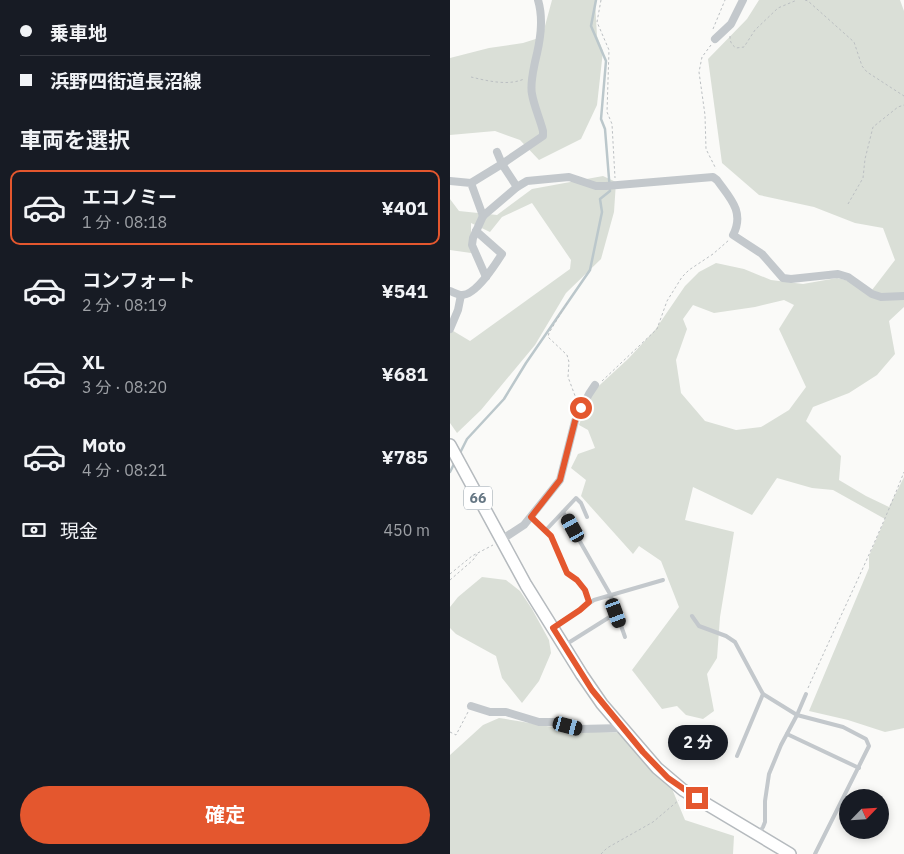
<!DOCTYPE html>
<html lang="ja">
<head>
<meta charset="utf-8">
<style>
  :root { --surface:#171b24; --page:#242831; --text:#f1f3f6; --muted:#9ea1a6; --line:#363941; --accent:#e4572e }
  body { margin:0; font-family:"IBM Plex Sans","Noto Sans JP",sans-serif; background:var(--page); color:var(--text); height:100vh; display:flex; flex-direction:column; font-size:19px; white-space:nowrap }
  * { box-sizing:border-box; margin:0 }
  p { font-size:16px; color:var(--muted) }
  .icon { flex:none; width:28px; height:28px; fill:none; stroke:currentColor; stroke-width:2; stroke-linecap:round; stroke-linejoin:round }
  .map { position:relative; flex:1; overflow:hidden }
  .side { display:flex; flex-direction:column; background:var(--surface); width:450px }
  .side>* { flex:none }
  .guide { display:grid; align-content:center; height:110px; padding:0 20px; background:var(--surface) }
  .needle { width:32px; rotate:65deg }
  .controls { position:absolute; left:389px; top:789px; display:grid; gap:10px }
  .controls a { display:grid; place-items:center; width:50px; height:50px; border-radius:50%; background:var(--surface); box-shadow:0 2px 8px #0003; font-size:25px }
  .end { position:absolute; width:22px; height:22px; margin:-11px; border:6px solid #e4572e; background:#fff; box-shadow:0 0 0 2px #fff }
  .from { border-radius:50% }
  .bubble { position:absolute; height:35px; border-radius:18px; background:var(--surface); box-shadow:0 2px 8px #0003; font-size:16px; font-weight:700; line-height:35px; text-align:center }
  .car { position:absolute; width:15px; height:30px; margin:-15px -8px; border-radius:6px; box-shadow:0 0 4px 1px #0007; background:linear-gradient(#222 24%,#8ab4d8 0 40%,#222 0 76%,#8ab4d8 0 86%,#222 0) }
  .guide b { display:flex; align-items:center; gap:18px; height:48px; font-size:19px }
  .guide b+b { border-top:1px solid var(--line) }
  .guide i { width:12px; height:12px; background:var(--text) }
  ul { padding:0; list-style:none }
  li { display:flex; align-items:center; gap:15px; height:75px; margin:0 10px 8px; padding:0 10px; border:2px solid transparent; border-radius:10px }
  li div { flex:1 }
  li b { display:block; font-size:19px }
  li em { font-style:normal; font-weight:700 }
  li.selected { border-color:var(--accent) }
  li>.icon { width:45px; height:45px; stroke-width:1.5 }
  h2 { padding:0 20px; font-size:22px; line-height:60px }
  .pay { display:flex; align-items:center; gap:12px; height:55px; padding:0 20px; font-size:19px }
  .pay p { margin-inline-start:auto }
  .action { display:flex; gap:10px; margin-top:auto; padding:10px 20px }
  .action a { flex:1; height:58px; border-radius:30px; background:var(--accent); color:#fff; font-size:20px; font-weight:700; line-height:58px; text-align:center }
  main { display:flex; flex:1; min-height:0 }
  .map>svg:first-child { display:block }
</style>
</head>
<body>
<main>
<section class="side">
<div class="guide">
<b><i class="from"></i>乗車地</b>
<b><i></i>浜野四街道長沼線</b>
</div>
<h2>車両を選択</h2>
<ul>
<li class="selected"><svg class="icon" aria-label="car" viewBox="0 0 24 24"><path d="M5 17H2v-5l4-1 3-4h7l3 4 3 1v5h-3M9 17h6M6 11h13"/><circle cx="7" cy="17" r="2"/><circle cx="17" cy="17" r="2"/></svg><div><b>エコノミー</b><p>1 分 · 08:18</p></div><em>¥401</em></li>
<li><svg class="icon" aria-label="car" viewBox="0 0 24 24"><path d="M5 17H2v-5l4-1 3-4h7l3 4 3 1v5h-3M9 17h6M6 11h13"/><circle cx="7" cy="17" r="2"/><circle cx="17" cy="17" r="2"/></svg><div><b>コンフォート</b><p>2 分 · 08:19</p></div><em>¥541</em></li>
<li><svg class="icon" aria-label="car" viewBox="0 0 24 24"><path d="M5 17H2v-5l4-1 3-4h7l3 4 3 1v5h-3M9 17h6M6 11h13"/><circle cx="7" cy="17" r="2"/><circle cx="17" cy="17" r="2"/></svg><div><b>XL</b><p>3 分 · 08:20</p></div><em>¥681</em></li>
<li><svg class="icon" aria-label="car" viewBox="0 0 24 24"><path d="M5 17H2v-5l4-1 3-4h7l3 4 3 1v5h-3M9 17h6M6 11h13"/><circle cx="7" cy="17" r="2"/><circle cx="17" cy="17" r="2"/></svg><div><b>Moto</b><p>4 分 · 08:21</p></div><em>¥785</em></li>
</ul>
<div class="pay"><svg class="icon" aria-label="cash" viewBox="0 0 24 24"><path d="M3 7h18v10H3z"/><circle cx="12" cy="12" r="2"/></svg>現金<p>450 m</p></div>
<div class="action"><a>確定</a></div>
</section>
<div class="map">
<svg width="454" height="854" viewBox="0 0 454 854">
  <rect width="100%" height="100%" fill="#fafaf8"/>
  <g fill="#dadfd7" fill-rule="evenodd">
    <path d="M102,0h43l2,36 6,15 -6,54 -16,34 -42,21 -19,-20 -25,-9 -45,4v-77l39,-10 34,-5 19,-6z"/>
    <path d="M309,0h141l4,11v296l-15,14 6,33 -18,21 -28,18 -36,14 -7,14 35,35 -2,24 27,16 23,11 15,-30v251l-19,4 -37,-12 -39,-9 60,-143v-12l16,-37 -52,-29 -21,-2 -35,-10 -25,37 -59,-28 -8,33 49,12 -14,85 -3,41 -10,16 7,37 -11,8 -17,-4 -9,-9 -15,3 -30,-39 47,-63 -18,-46 -22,-15 -6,8 -52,-58 5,-16 -15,-12 7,-14 17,-6 -7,-18 -9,-5 11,-31 38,-35 27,-29 30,-44 14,-14 17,-9 28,6 27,11 32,4 34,-6 21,5 14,7 23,-30 -12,-32 -28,-5 -41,-16 -55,-12 -37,-32 -14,-104 39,-40zM334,300l10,5 -15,24 27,58 -17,23 -28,17 -25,3 -31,-9 -24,-28 -5,-33 11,-31 -4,-10 10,-14 21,8 41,-6z"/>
    <path d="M153,176l13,6 -2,30 -13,47 -35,34 -31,52 -54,65 -24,23 -7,-10v-94l20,12 100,-72 1,-9 -39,-57 -30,14 -12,15 -19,-9v30l-21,-3v-51l9,12 38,4 35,-26z"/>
    <path d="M32,577l24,3 14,11 12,18 17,31 2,13 -12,28 -17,22 -20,-25 -6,-22 -40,-22 -6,-6v-21l8,-10z"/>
    <path d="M49,718c40,6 82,16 122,14l49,52 15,36 49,16 -1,18h-283v-99l33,-30z"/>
  </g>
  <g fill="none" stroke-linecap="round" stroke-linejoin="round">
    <g stroke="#bbc7cb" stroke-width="2.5">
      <path d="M9,455l8,-16 37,-40 22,-36 64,-93 12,-58 -2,-13 10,-8 -5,-62 -4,-10 5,-58 -15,-35 5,-26"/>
      <path d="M0,472l5,-10"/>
    </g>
    <g stroke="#b5babe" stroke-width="14">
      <path id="primary" d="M0,445l76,140 56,90 20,29 55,64 26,22 107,64"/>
    </g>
    <g stroke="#bbbfc2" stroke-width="1" stroke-dasharray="2.5 2.5" stroke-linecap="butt">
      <path d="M151,0l-4,22 12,28 -2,62 5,12 3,54"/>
      <path d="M355,0l3,1 46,41 8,24 5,6 37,24"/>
      <path d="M263,29l12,-29"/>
      <path d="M280,36c0,6 1,8 6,12l8,-1 11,-17 23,-22 19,-8"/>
      <path d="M261,45l-9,12 -3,15 6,43 1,34 10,20"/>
      <path d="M21,77c17,4 37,9 53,2"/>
      <path d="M398,204l15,-26 2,-19 8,-32 25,-20 6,-2"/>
      <path d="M117,303l-18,30 -1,4 19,18 2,7 -1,15 9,24"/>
      <path d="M152,381l55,-52 10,-28 15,-24 7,-7 24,-16 16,-14"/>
      <path d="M0,574l22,-18 21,-11"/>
      <path d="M0,580l23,-20 5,-7"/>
      <path d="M358,688c32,-72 67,-142 96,-216"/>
      <path d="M0,732l6,3 12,-23"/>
      <path d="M151,854l6,-6 46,-26 26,-22"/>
    </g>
    <g stroke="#c3c8cc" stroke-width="4">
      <path d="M113,512l47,82 15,43"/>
      <path d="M81,517l20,19 16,37 10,7 8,10 4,12"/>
      <path d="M96,530l30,-32 5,5 6,14"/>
      <path d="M242,616l7,10 27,10 9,6 28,52 34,21 46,12 23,12 3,7 -54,108"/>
      <path d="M105,626l39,-26 69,-20"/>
      <path d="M115,645l51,-32"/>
      <path d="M337,734l72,34"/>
      <path d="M287,756l26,-62"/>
      <path d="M309,833l4,-6 2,-5v-21l4,-27 12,-29 16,-30 9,-21"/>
    </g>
    <g stroke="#c3c8cc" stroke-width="8">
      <path d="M265,39l16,-15 12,-24"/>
      <path d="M47,152l5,12 15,23"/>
      <path d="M0,181l21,2 12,33"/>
      <path d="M21,183l31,-19 41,-28v-5c-3,-12 -9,-25 -11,-37 -2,-10 1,-22 3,-32 5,-20 9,-42 3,-62"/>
      <path d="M36,277l-14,-32 1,-7 10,-22 34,-29 10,-6 42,-4 27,9h10l107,-9 4,3c13,18 28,32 16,55l29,19 21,24 8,1 47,-5 10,3 24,17 9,3 23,-1"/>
      <path d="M0,291c3,1 8,4 12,4 14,0 33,-30 40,-41l-26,-23"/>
      <path d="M0,329l8,-19 3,-15"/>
      <path d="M51,540l23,-15 36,-45 15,-59 14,-27 6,-9"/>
      <path d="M21,706l19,6h16l33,10h20l20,7 44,-1"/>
    </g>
    <use href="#primary" stroke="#fff" stroke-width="11"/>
  </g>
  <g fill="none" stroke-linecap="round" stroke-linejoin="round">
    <path stroke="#e4572e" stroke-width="6" d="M131,408l-6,13 -15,59 -29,37 20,19 16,37 10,7 8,10 4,12 -9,8 -27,18 39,62 51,62 25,26 29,20"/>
  </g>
  <g text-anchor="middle" stroke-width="5" stroke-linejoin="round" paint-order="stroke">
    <rect fill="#fff" stroke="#939fa8" stroke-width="1" x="14" y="486.5" width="28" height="23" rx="4"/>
    <g font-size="14" font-weight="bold" fill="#657683">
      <text x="28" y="503">66</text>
    </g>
  </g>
</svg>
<div class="controls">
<a><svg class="needle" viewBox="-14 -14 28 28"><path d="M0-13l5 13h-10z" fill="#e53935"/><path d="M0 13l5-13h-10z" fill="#9ea1a6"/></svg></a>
</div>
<i class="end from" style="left:131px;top:408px"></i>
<i class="end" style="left:247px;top:798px"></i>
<div class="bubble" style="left:218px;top:725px;width:60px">2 分</div>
<i class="car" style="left:123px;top:528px;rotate:331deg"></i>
<i class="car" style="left:166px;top:613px;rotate:160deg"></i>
<i class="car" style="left:118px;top:726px;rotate:105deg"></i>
</div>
</main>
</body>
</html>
